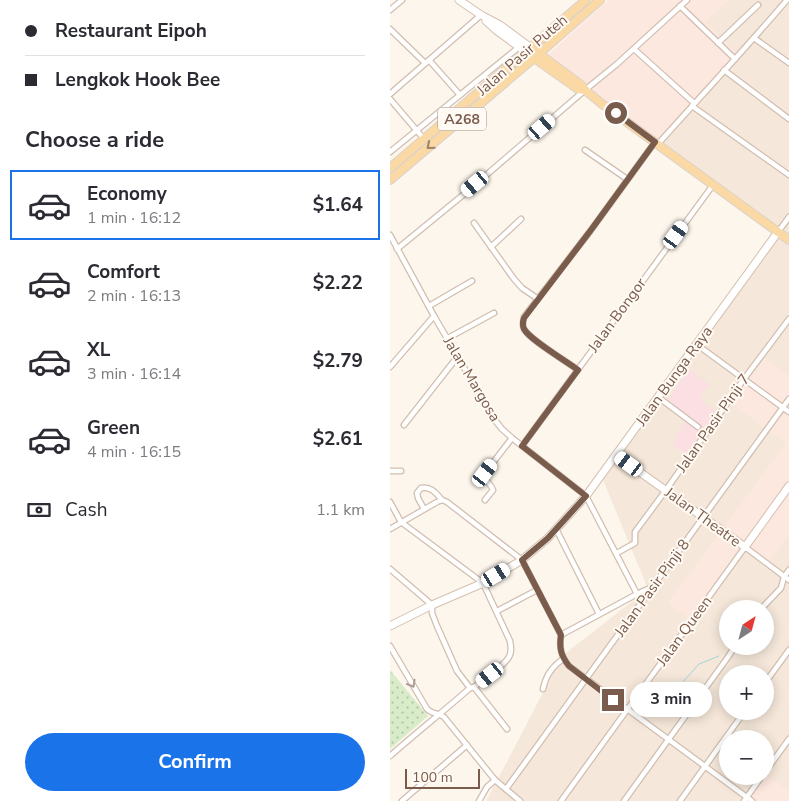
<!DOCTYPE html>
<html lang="en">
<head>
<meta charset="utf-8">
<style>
  :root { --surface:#fff; --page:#f7f7f7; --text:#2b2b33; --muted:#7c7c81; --line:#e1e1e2; --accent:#1a73e8 }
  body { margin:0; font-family:"Nunito Sans",sans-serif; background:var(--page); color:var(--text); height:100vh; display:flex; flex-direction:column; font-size:19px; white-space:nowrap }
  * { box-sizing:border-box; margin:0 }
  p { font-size:16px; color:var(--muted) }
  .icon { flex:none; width:28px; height:28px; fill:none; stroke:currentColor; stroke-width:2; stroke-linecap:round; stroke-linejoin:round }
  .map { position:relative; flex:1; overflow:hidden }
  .details { display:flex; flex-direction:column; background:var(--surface); width:390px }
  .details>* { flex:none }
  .guide { display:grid; align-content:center; height:110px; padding:0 25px; background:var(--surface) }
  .needle { width:32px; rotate:36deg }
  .fabs { position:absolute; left:329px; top:600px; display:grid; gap:10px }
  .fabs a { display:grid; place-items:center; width:55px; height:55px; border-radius:50%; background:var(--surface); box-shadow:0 2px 12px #0003; font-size:25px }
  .scale { position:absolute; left:15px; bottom:12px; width:75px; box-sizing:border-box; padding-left:5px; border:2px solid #7a5c4d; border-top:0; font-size:14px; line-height:18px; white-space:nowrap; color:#7a5c4d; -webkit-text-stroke:4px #fffaf3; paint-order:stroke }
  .end { position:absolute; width:22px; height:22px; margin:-11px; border:6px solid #7a5c4d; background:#fff; box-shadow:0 0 0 2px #fff }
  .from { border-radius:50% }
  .bubble { position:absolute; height:35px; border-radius:18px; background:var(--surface); box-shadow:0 2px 12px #0003; font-size:16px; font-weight:700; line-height:35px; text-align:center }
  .car { position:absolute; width:15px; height:30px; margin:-15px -8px; border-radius:6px; box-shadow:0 0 4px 1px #0007; background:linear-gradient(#fff 24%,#345 0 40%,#fff 0 76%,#345 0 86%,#fff 0) }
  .guide b { display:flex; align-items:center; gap:18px; height:48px; font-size:19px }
  .guide b+b { border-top:1px solid var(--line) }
  .guide i { width:12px; height:12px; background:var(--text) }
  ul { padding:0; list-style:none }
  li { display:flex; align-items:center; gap:15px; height:70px; margin:0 10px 8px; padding:0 15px; border:2px solid transparent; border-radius:0px }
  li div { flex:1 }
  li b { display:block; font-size:19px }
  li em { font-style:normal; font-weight:700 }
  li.on { border-color:var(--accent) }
  li>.icon { width:45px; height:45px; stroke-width:1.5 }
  h2 { padding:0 25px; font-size:22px; line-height:60px }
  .pay { display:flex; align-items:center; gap:12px; height:55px; padding:0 25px; font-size:19px }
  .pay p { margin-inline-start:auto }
  .button { display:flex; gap:10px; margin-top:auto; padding:10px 25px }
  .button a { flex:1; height:58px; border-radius:30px; background:var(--accent); color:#fff; font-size:20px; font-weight:700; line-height:58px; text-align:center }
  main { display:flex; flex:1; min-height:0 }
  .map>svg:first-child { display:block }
</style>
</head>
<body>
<main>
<section class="details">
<div class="guide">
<b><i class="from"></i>Restaurant Eipoh</b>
<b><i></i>Lengkok Hook Bee</b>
</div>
<h2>Choose a ride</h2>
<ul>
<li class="on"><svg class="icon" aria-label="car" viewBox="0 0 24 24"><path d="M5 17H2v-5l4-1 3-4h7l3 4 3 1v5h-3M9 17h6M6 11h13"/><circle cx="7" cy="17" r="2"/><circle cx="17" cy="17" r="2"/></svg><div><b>Economy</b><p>1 min · 16:12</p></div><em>$1.64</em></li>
<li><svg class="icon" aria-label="car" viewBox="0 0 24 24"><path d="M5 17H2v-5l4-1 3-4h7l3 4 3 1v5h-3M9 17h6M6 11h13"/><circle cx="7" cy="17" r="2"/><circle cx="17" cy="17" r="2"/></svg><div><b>Comfort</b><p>2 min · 16:13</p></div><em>$2.22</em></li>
<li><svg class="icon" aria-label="car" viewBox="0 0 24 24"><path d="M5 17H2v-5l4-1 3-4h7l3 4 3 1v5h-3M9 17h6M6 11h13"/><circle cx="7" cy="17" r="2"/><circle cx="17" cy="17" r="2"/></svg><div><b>XL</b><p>3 min · 16:14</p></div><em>$2.79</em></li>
<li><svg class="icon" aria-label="car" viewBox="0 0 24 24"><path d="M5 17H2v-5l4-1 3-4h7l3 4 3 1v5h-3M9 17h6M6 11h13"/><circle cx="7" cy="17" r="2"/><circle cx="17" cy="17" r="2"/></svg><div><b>Green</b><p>4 min · 16:15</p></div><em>$2.61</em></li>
</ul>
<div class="pay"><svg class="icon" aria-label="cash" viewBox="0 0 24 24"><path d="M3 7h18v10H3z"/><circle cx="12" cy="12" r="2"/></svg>Cash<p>1.1 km</p></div>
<div class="button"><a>Confirm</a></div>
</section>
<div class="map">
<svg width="399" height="801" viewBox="0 0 399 801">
  <defs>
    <pattern id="park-dots" width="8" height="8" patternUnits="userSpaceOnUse" patternTransform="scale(1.25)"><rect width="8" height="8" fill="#d8ecc9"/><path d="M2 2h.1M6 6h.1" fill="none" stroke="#b4c2a5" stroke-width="1.8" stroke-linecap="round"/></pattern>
  </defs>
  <rect width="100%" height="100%" fill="#fdf6ec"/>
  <path fill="#f5e8da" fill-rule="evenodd" d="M339,0h60v801h-303l12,-22 64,-123 86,-67 -45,-109 175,-250 -121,-87 48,-122zM338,609h37v37h-37zM338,674h37v37h-37zM338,739h37v37h-37z"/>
  <g fill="#fde8e0">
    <path d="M218,0h73l2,2 3,-2h43l-24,22 32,31 -80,90 -113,-85z"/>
    <path d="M371,356l28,20v158l-22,30 -22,-17 -54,73 -23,-17 118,-160 -58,-42z"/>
    <path d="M375,774l24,17v10h-45l18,-25h3z"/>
  </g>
  <path fill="#fbdfe3" d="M299,369l20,15 -10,15 17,13 -28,42 -16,-9 15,-27 -21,-16z"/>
  <path fill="url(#park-dots)" d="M0,670l38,46 -38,33z"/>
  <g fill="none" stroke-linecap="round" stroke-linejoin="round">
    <path stroke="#a5d3da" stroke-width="1" d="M261,717l48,-53 20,-8"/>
    <g stroke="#d1beb0" stroke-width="7">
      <g id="street">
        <path d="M290,6l55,53"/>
        <path d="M0,10l12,-10"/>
        <path d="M0,29l35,34"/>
        <path d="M364,38l35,25"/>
        <path d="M328,43l40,-38"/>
        <path d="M244,49l60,54"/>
        <path d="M39,60l31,35"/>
        <path d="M334,70l65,49"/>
        <path d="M0,94l91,-79"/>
        <path d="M0,99l34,40"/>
        <path d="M302,106l97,69"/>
        <path d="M268,144c43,-48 87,-95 129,-144"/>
        <path d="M195,150l42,29"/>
        <path d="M0,152l129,-105"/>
        <path d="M84,223l40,56 8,9 16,11"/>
        <path d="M388,232l11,-15"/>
        <path d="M0,235l44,81 60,103 8,10 10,9 74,58 51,98"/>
        <path d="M101,247l30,-28"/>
        <path d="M7,249l66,-54 122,-105 32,-26 70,-64"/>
        <path d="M39,306l43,-25"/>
        <path d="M58,338l46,-25"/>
        <path d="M306,344l93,68"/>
        <path d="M0,367l44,-51"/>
        <path d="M188,370c-12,-9 -48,-30 -54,-41 -2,-4 -1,-8 0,-12l67,-87 64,-88"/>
        <path d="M268,397l40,30"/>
        <path d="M14,425l54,-69"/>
        <path d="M132,446l191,-261"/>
        <path d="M0,471h11"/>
        <path d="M95,500l8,-10c-2,-7 -10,-9 -8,-17l27,-35"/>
        <path d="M0,502l11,20 82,61 27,58c1,6 2,11 -1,16 -5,9 -26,23 -35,30l-4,1c-26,23 -54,45 -80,68"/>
        <path d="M34,509l-6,-11 -1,-5 4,-5c10,-2 15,5 21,12"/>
        <path d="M0,529l47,-27 5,-2 5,2 75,58 39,75c-2,13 0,21 8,31l183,135"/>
        <path d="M166,529l43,85"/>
        <path d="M227,553l18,-10v-11l31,-42 78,-111 45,-60"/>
        <path d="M0,569l42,36v8l5,13 20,45 13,17"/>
        <path d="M371,609l20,-21 3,-11 5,-7"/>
        <path d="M107,611l40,-21"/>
        <path d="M171,635l76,-41 13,-6"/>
        <path d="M0,646l37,63c5,5 11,4 17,8l51,63 25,21"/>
        <path d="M375,683l24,-33"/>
        <path d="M84,687l33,42"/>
        <path d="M153,689c3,-14 9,-22 20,-30"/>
        <path d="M375,772l24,-33"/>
        <path d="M116,789l283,-390"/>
        <path d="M12,801l65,-56"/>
        <path d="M89,801l8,-14 8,-7"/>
        <path d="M171,801l184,-254 44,33"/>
        <path d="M234,801l104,-144 7,-11"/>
        <path d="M290,801l65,-90"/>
        <path d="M354,801l18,-25"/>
      </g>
    </g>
    <g stroke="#d6c0b0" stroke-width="9">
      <g id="secondary">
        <path d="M69,0l22,15 19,10 31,23"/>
        <path d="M96,21l10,9 30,22"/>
        <path d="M226,455l129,92 44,-61"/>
        <path d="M0,626l42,-21 51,-22 39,-23 26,-22 38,-42 192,-264"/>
      </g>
    </g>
    <g stroke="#dad1cd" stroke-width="10">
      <g id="primary">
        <path d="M141,48l50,37 4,5 17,14 187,136"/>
        <path d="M140,55l48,34 7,1"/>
        <path d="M0,168l196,-168"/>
        <path d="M0,180l144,-122 66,-58"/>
      </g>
    </g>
    <use href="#street" stroke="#fff" stroke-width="4.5"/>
    <use href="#secondary" stroke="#fff" stroke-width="7"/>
    <use href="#primary" stroke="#fbd9a5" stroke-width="8"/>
  </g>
  <defs><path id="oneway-chevron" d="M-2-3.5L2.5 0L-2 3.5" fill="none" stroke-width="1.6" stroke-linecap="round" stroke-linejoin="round" transform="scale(1.25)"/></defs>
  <use stroke="#a18267" href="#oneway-chevron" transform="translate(40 146) rotate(140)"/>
  <use stroke="#af9d94" href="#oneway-chevron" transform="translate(22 684) rotate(60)"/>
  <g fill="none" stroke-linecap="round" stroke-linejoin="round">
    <path stroke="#7a5c4d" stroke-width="6" d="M223,700l-44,-34c-8,-10 -10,-18 -8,-31l-39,-75 26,-22 38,-42 -64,-50 56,-76c-12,-9 -48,-30 -54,-41 -2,-4 -1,-8 0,-11l67,-88 64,-88 -39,-29"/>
  </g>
  <g text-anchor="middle" stroke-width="4" stroke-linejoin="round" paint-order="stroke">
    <rect fill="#fffaf3" stroke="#a28b7f" stroke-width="1" x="48" y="107.5" width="48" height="23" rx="4"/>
    <g font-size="14" font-weight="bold" fill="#7a5c4d">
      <text x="72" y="124">A268</text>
    </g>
    <g font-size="15" fill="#7a5c4d" stroke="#fffaf3">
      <text transform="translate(132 55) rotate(-41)" y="5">Jalan Pasir Puteh</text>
      <text transform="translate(227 315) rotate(-54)" y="5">Jalan Bongor</text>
      <text transform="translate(284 376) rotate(-54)" y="5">Jalan Bunga Raya</text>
      <text transform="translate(82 379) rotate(59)" y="5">Jalan Margosa</text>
      <text transform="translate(323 423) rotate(-55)" y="5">Jalan Pasir Pinji 7</text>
      <text transform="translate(313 517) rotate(36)" y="5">Jalan Theatre</text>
      <text transform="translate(262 588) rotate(-54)" y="5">Jalan Pasir Pinji 8</text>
      <text transform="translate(294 631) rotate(-54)" y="5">Jalan Queen</text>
    </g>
  </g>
</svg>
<div class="fabs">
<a><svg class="needle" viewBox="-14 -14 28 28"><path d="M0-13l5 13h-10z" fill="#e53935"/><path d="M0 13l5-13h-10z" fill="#7c7c81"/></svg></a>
<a>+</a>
<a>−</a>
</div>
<div class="scale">100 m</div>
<i class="end from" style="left:226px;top:113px"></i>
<i class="end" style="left:223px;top:700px"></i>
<div class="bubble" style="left:240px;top:682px;width:82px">3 min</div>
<i class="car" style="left:152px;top:127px;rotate:49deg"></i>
<i class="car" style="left:85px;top:184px;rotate:230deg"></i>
<i class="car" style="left:286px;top:235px;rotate:36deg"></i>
<i class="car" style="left:239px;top:464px;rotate:306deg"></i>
<i class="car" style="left:95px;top:473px;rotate:37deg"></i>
<i class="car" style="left:106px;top:575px;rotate:59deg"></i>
<i class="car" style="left:100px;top:675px;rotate:231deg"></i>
</div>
</main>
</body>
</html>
